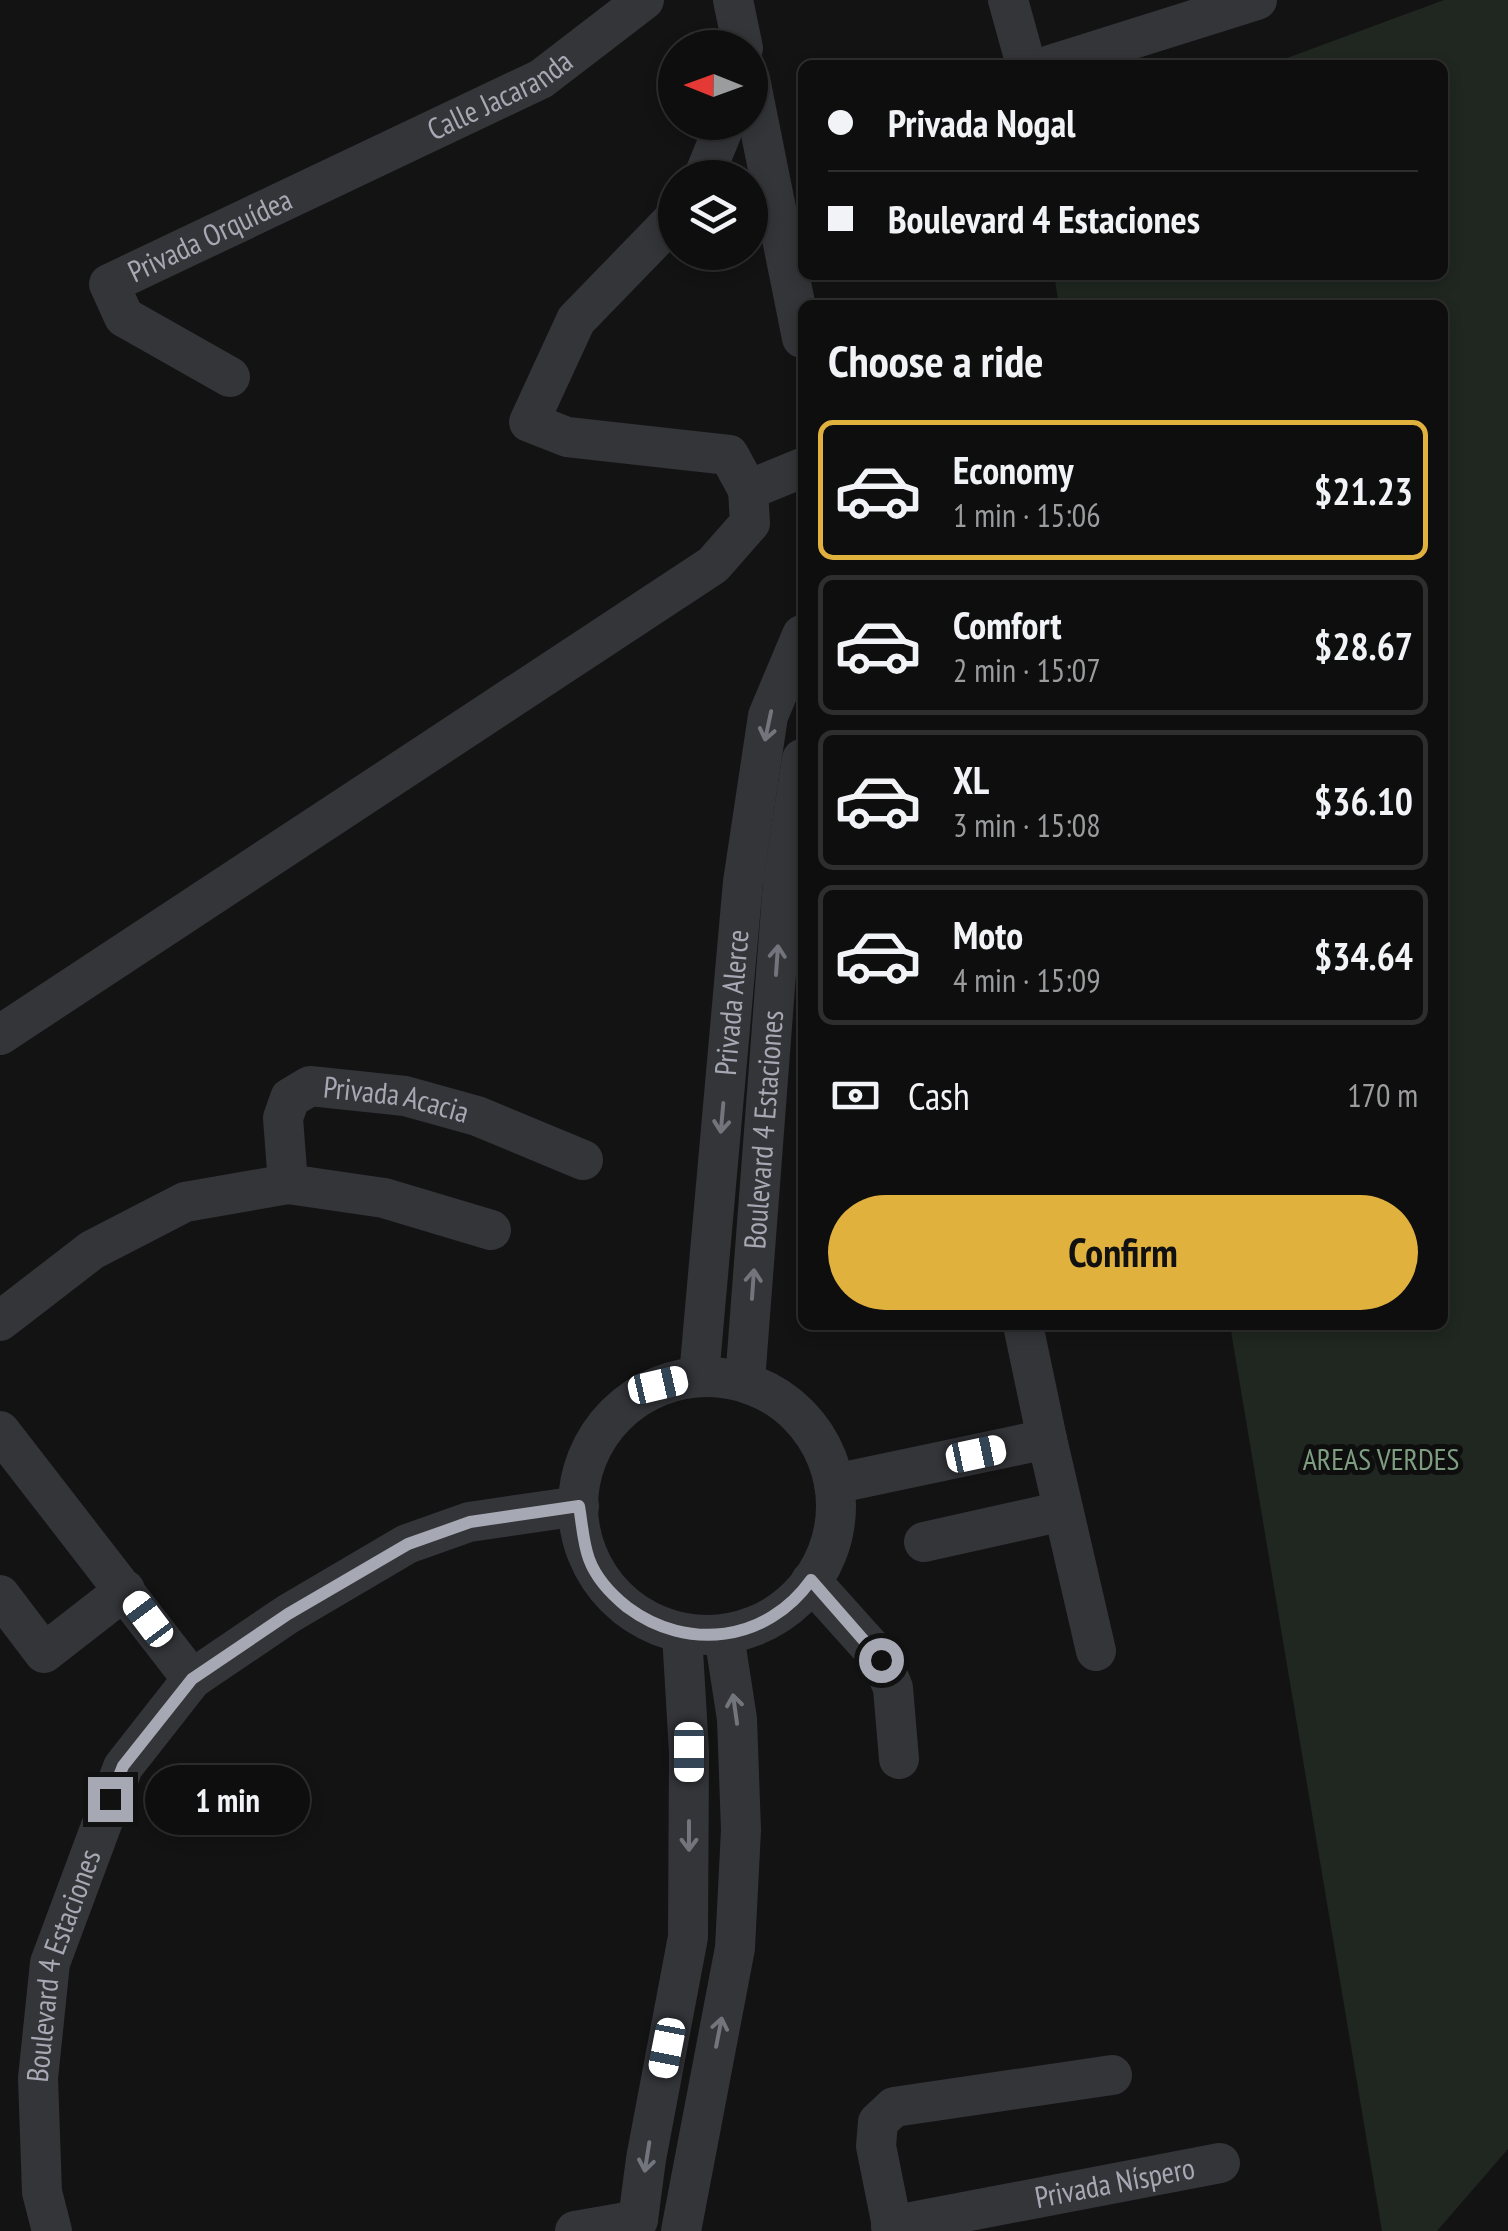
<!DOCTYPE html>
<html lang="en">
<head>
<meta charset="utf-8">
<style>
  :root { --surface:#0e0e0f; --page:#1c1c1d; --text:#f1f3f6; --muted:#9b9c9e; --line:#2e2e2f; --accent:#e1b13e }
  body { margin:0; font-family:"PT Sans Narrow",sans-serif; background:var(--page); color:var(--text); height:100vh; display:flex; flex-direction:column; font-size:38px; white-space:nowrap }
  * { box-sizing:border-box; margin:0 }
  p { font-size:32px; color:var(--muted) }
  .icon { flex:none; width:55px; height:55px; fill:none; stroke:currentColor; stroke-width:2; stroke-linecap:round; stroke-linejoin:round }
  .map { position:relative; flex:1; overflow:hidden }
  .side { position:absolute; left:798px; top:300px; width:650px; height:1030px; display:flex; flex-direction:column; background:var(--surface); border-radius:15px; box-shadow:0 5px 15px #0003,0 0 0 2px var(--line) }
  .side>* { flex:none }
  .banner { position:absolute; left:798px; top:60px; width:650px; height:220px; border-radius:15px; box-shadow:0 5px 15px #0003,0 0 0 2px var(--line); display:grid; align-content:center; height:220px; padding:0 30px; background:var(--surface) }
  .needle { width:65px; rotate:271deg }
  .controls { position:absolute; left:658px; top:30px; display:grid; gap:20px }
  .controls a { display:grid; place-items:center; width:110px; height:110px; border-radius:50%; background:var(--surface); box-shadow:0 5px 15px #0003,0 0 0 2px var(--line); font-size:50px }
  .end { position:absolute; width:45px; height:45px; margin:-22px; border:12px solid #a6a9b3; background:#111; box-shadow:0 0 0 5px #111 }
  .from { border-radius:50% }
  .bubble { position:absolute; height:70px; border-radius:35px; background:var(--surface); box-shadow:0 5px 15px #0003,0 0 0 2px var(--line); font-size:32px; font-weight:700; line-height:70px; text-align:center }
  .car { position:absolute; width:30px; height:60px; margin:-30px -15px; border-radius:12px; box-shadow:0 0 8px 2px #0007; background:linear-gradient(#fff 24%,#345 0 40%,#fff 0 76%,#345 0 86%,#fff 0) }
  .banner b { display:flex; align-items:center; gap:35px; height:95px; font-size:38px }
  .banner b+b { border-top:2px solid var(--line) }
  .banner i { width:25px; height:25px; background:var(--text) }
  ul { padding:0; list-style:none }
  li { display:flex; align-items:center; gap:30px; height:140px; margin:0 20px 15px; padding:0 10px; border:5px solid var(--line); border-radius:15px }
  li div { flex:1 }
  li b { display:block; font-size:38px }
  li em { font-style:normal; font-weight:700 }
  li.on { border-color:var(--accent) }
  li>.icon { width:90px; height:90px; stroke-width:1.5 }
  h2 { padding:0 30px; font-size:45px; line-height:120px }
  .pay { display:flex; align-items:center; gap:25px; height:110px; padding:0 30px; font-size:38px }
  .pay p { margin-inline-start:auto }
  .primary-button { display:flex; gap:20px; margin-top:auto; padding:20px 30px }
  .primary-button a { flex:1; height:115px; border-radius:60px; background:var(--accent); color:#111; font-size:40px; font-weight:700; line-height:115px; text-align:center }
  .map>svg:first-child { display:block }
</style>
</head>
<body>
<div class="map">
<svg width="1508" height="2231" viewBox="0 0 1508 2231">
  <rect width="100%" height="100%" fill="#131314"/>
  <path fill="#1f2720" d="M1444,0h64v2149l-71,82h-55l-152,-906h212v-1020h-383l-5,-30h388v-210h-174z"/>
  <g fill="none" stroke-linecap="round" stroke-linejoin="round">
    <g stroke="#343539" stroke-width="40">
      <path d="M733,0l10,48"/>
      <path d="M1008,0l18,65"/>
      <path d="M1050,65l207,-65"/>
      <path d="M750,79l52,259"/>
      <path d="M703,178l23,-56"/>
      <path id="s1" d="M230,377l-106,-60 -15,-33 432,-205 103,-79"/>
      <path d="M748,490l54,-22"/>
      <path d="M0,1035l713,-470 37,-42 -2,-33 -19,-35 -162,-18 -38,-15 47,-102 99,-102"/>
      <path id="s2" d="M288,1184l-5,-66 7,-20 20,-12 95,10 72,20 106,44"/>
      <path d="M0,1321l92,-71 93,-48 103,-18 96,14 107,32"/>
      <path d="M1023,1325l24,114 49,212"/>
      <path id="s3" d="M699,1376l44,-494 25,-166 34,-81"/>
      <circle cx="707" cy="1506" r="129"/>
      <path id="s4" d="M745,1381l38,-499 19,-123"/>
      <path d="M0,1431l192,248"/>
      <path d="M834,1484l213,-45"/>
      <path d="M924,1542l139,-31"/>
      <path d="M811,1581l70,78 12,29 6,71"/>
      <path d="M0,1595l44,58 81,-63"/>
      <path id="s5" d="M891,2226l329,-63"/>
      <path id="s6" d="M52,2231l-10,-39 -4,-114 12,-115 73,-196 69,-88 96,-65 119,-70 62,-22 110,-16"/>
      <path d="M575,2231l63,-11"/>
      <path d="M630,2231l8,-11 8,-61 42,-222 1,-185 -7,-118"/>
      <path d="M681,2231l54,-283 6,-118 -4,-111 -13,-84"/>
      <path d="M893,2231l-17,-85 2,-24 16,-15 218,-32"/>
    </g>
  </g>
  <defs><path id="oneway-shaft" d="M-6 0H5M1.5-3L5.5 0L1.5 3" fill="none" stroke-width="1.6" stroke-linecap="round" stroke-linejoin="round" transform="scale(2.5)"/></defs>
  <g stroke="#73757c">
    <use href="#oneway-shaft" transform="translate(768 726) rotate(102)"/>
    <use href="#oneway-shaft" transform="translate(777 960) rotate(-86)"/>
    <use href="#oneway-shaft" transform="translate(722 1118) rotate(95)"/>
    <use href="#oneway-shaft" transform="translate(753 1284) rotate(-86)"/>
    <use href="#oneway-shaft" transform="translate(735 1709) rotate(-98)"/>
    <use href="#oneway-shaft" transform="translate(689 1836) rotate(90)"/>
    <use href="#oneway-shaft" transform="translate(719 2032) rotate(-79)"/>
    <use href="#oneway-shaft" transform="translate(647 2157) rotate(99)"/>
  </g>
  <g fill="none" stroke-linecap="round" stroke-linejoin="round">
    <path stroke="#a6a9b3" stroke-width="12" d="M110,1799l13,-33 69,-87 96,-65 120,-70 62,-22 109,-16c3,17 4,37 10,53 7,19 23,36 38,48 60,45 140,35 184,-27l70,80"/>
  </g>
  <g text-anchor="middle" stroke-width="10" stroke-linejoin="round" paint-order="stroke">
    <g font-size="30" fill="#a6a9b3" stroke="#0e0e0f">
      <text dy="10" stroke="none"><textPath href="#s1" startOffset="592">Calle Jacaranda</textPath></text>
      <text dy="10" stroke="none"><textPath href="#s1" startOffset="270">Privada Orquídea</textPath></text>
      <text dy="10" stroke="none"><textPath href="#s3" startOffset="375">Privada Alerce</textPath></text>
      <text dy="10" stroke="none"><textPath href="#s2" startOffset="198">Privada Acacia</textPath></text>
      <text dy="10" stroke="none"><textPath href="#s4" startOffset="252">Boulevard 4 Estaciones</textPath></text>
      <text dy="10" stroke="none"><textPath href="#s6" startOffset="270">Boulevard 4 Estaciones</textPath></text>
      <text dy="10" stroke="none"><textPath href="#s5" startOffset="228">Privada Níspero</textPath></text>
    </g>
    <g font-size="30" fill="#7e9d81" stroke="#0e0e0f">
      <text x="1381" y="1470">AREAS VERDES</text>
    </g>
  </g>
</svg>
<div class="controls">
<a><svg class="needle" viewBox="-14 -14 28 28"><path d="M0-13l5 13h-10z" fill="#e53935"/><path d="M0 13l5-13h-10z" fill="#9b9c9e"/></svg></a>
<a><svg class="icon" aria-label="layers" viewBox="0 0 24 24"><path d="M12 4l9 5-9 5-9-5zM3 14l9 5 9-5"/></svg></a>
</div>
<i class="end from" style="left:881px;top:1660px"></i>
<i class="end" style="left:110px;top:1799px"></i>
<div class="bubble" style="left:145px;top:1765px;width:165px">1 min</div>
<i class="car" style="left:658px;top:1385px;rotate:77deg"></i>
<i class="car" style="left:976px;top:1454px;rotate:78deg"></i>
<i class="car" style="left:148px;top:1619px;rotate:323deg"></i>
<i class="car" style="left:689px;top:1752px;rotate:180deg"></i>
<i class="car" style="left:667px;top:2048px;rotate:191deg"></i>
<div class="banner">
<b><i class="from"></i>Privada Nogal</b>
<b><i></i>Boulevard 4 Estaciones</b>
</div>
<section class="side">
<h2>Choose a ride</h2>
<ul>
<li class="on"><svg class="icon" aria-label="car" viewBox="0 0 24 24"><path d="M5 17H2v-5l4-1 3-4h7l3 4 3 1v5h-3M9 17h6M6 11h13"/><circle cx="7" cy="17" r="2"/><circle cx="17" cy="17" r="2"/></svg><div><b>Economy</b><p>1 min · 15:06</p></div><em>$21.23</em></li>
<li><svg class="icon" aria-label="car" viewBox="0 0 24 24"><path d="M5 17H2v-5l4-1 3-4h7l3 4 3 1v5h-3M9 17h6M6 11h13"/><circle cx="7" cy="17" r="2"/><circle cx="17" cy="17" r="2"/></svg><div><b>Comfort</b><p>2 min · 15:07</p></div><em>$28.67</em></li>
<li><svg class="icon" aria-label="car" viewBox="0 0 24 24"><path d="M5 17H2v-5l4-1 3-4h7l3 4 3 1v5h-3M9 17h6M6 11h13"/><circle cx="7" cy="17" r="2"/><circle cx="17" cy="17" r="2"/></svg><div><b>XL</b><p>3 min · 15:08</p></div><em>$36.10</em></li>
<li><svg class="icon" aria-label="car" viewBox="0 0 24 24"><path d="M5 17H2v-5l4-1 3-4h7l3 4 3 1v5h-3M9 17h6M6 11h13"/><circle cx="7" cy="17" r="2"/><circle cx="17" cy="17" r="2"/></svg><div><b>Moto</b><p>4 min · 15:09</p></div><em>$34.64</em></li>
</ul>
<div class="pay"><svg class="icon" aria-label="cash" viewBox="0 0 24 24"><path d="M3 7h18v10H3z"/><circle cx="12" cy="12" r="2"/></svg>Cash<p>170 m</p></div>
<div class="primary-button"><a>Confirm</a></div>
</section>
</div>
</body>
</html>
